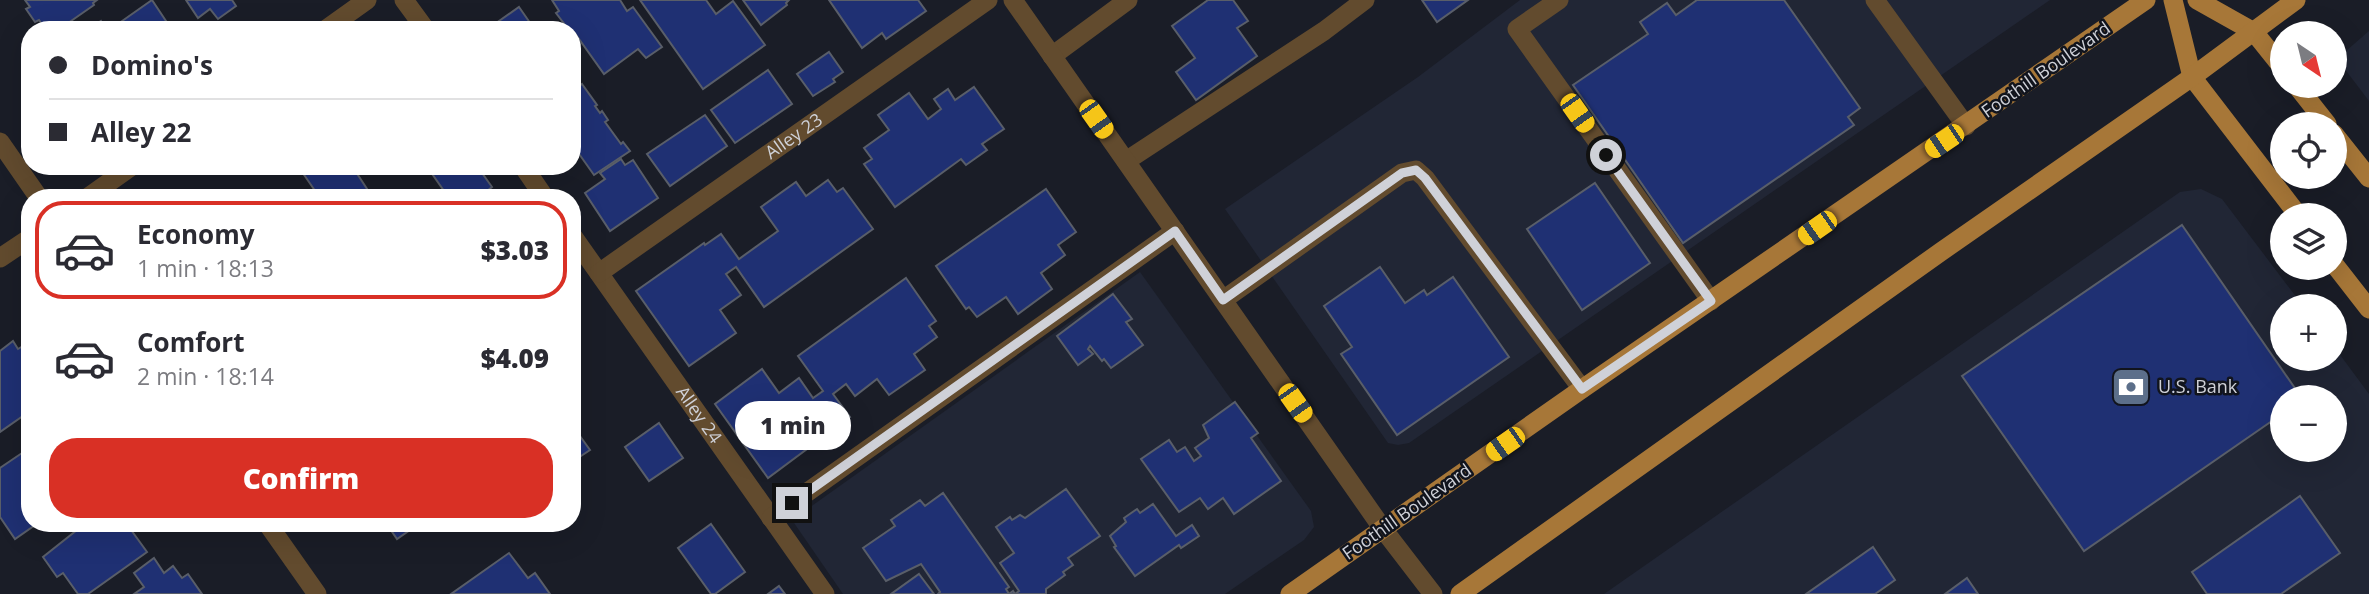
<!DOCTYPE html>
<html lang="en">
<head>
<meta charset="utf-8">
<style>
  :root { --surface:#fff; --page:#f7f7f7; --text:#2b2b33; --muted:#7c7c81; --line:#e1e1e2; --accent:#d93025 }
  body { margin:0; font-family:"Open Sans",sans-serif; background:var(--page); color:var(--text); height:100vh; display:flex; flex-direction:column; font-size:26px; white-space:nowrap }
  * { box-sizing:border-box; margin:0 }
  p { font-size:23px; color:var(--muted) }
  .icon { flex:none; width:38px; height:38px; fill:none; stroke:currentColor; stroke-width:2; stroke-linecap:round; stroke-linejoin:round }
  .map { position:relative; flex:1; overflow:hidden }
  .details { position:absolute; left:21px; top:189px; width:560px; height:343px; display:flex; flex-direction:column; background:var(--surface); border-radius:28px; box-shadow:0 7px 28px #0002 }
  .details>* { flex:none }
  .top-card { position:absolute; left:21px; top:21px; width:560px; height:154px; border-radius:28px; box-shadow:0 7px 28px #0002; display:grid; align-content:center; height:154px; padding:0 28px; background:var(--surface) }
  .needle { width:46px; rotate:145deg }
  .controls { position:absolute; left:2270px; top:21px; display:grid; gap:14px }
  .controls a { display:grid; place-items:center; width:77px; height:77px; border-radius:50%; background:var(--surface); box-shadow:0 7px 28px #0002; font-size:35px }
  .end { position:absolute; width:32px; height:32px; margin:-16px; border:9px solid #cfd1d8; background:#111; box-shadow:0 0 0 4px #111 }
  .from { border-radius:50% }
  .bubble { position:absolute; height:49px; border-radius:24px; background:var(--surface); box-shadow:0 7px 28px #0002; font-size:23px; font-weight:800; line-height:49px; text-align:center }
  .car { position:absolute; width:21px; height:42px; margin:-21px -10px; border-radius:9px; box-shadow:0 0 5px 2px #0007; background:linear-gradient(#f5c518 24%,#345 0 40%,#f5c518 0 76%,#345 0 86%,#f5c518 0) }
  .top-card b { display:flex; align-items:center; gap:24px; height:66px; font-size:26px }
  .top-card b+b { border-top:2px solid var(--line) }
  .top-card i { width:18px; height:18px; background:var(--text) }
  ul { padding:12px 0 0; list-style:none }
  li { display:flex; align-items:center; gap:21px; height:98px; margin:0 14px 10px; padding:0 14px; border:4px solid transparent; border-radius:28px }
  li div { flex:1 }
  li b { display:block; font-size:26px }
  li em { font-style:normal; font-weight:800 }
  li.current { border-color:var(--accent) }
  li>.icon { width:63px; height:63px; stroke-width:1.5 }
  .action { display:flex; gap:14px; margin-top:auto; padding:14px 28px }
  .action a { flex:1; height:80px; border-radius:28px; background:var(--accent); color:#fff; font-size:28px; font-weight:800; line-height:80px; text-align:center }
  .map>svg:first-child { display:block }
</style>
</head>
<body>
<div class="map">
<svg width="2369" height="594" viewBox="0 0 2369 594">
  <rect width="100%" height="100%" fill="#1a1d27"/>
  <g fill="#212635" fill-rule="evenodd">
    <path d="M1520,0h530l-641,443 -11,2 -10,-2 -163,-234 193,-132z"/>
    <path d="M2369,31v70l-25,-33 2,-17z"/>
    <path d="M2201,189l21,10 81,107h-21v53h52l1,-11 34,46v200h-765l576,-402zM2282,397h52v53h-52z"/>
    <path d="M1140,272l171,239 3,16 -10,13 -79,54h-382l-51,-74z"/>
  </g>
  <g fill="#1f3073" stroke="#595e69" stroke-width="2">
    <path d="M25,0h72l-4,3 1,2 -36,25h-12l-7,-10 -4,2 -9,-13 4,-2z"/>
    <path d="M152,0l20,30h-55l-2,-4z"/>
    <path d="M186,0h46l4,6 -18,13 -8,-10 -12,9z"/>
    <path d="M552,0h68l7,11 6,-4 29,40 -16,11 -8,-9 -34,25 -30,-42 -2,1v-3h-3l-13,-17 3,-2z"/>
    <path d="M640,0h66l10,14 17,-13 32,44 -62,44z"/>
    <path d="M743,0h46l-3,3 1,2 -26,20z"/>
    <path d="M829,0h89l8,11 -40,28 -4,-6 -20,15z"/>
    <path d="M1208,0h25l15,21 -11,7 20,28 -61,44 -20,-28 19,-14 -23,-32z"/>
    <path d="M1422,0h46l-31,22z"/>
    <path d="M1697,0h87l76,108 -12,9 6,8 -171,118 -110,-158 75,-51 -8,-12 27,-19 9,12z"/>
    <path d="M519,7l16,23h-45l-1,-2z"/>
    <path d="M101,21l6,9h-19z"/>
    <path d="M829,52l14,20 -10,7 2,3 -22,14 -16,-22z"/>
    <path d="M768,70l24,34 -57,39 -24,-33z"/>
    <path d="M582,84l15,21 -2,1 5,7 2,-2 6,9 -3,2 16,22 2,-2 7,9 -36,24 -22,-31v-53z"/>
    <path d="M974,87l30,42 -22,15 5,6 -21,15 -5,-6 -66,48 -31,-43 8,-5 -8,-11 25,-18 -11,-15 31,-22 19,26 13,-10 -7,-10 14,-10 7,11z"/>
    <path d="M705,115l22,31 -57,40 -23,-32z"/>
    <path d="M621,159l4,6 8,-5 25,38 -48,33 -25,-38 20,-14 -5,-6z"/>
    <path d="M298,166h54l21,32h-53z"/>
    <path d="M430,166h47l15,21 -14,11h-29l-21,-30z"/>
    <path d="M828,180l9,12 6,-4 30,41 -109,78 -28,-40 -10,7 15,21 -21,15 16,23 -47,33 -53,-75 68,-48 1,2 16,-11 18,25 39,-28 -17,-24 35,-25 10,14z"/>
    <path d="M1595,183l55,80 -68,47 -55,-81z"/>
    <path d="M1046,189l30,43 -18,13 7,10 -24,18 11,16 -34,25 -12,-17 -29,20 -8,-10 -3,2 -30,-43z"/>
    <path d="M2182,225l119,172h-19v17l-198,137 -122,-175z"/>
    <path d="M1380,267l25,36 19,-13 3,5 26,-18 56,80 -112,78 -56,-81 11,-7 -28,-41z"/>
    <path d="M906,278l30,43 -7,5 8,11 -23,17 11,16 -36,25 -12,-16 -22,17 -9,-12 -13,10 17,23 -82,61 -53,-74 47,-35 17,24 20,-15 14,20 10,-7 -25,-35z"/>
    <path d="M1113,294l19,25 -6,3 17,23 -32,23 -7,-9 -2,2 -12,-15 -2,3 5,5 -15,11 -21,-29z"/>
    <path d="M13,341l5,8 5,-3 7,10v55l-30,21v-81z"/>
    <path d="M1235,402l23,31 -7,5 30,43 -47,33 -11,-16 -15,11 -8,-11 -21,14 -38,-53 28,-19 8,12 8,-5 9,14 7,-5 -6,-8 14,-10 -6,-13z"/>
    <path d="M659,423l24,35 -34,23 -24,-34z"/>
    <path d="M572,425l18,25 -18,12z"/>
    <path d="M22,453l8,11v59h8l-23,16 -15,-22v-49z"/>
    <path d="M1066,489l34,47 -32,22 5,7 -10,7 2,3 -19,14v5h-108l2,-2 -19,-28 -35,17 -23,-33 32,-22 -4,-6 29,-20 5,6 18,-13 66,94 -3,2 3,5 4,-3 2,3 4,-3 -19,-28 14,-10 -18,-26 14,-10 2,3 8,-5 5,3z"/>
    <path d="M2300,496l40,57 -59,41h-74l-15,-22z"/>
    <path d="M1153,504l23,32 16,-11 7,11 -18,12 -2,-3 -44,31 -21,-29 2,-1 -6,-10 16,-14 -2,-4 13,-9 3,4z"/>
    <path d="M80,523h46l21,29 -59,42h-10l-15,-21 -6,4 -14,-20 39,-31z"/>
    <path d="M386,523h34l-23,16z"/>
    <path d="M711,524l34,48 -30,22h-4l-33,-46z"/>
    <path d="M1873,547l22,33 -20,14h-69z"/>
    <path d="M509,553l19,25 7,-5 15,21h-99z"/>
    <path d="M154,558l10,15 9,-7 9,12 6,-4 14,20h-68l10,-7 -10,-14z"/>
    <path d="M919,574l15,20h-43z"/>
    <path d="M1967,578l11,16h-33z"/>
    <path d="M779,586l6,8h-17z"/>
  </g>
  <g fill="none" stroke-linecap="round" stroke-linejoin="round">
    <g stroke="#624b2e" stroke-width="19">
      <path d="M404,0l22,30"/>
      <path d="M1559,0l-42,29 194,272"/>
      <path d="M1875,0l91,126"/>
      <path d="M1052,56l76,-56"/>
      <path d="M1126,161l198,-130 41,-31"/>
      <path d="M523,166l22,32"/>
      <path id="s1" d="M572,235l253,359"/>
      <path id="s2" d="M599,273l389,-273"/>
      <path d="M1223,300l179,-127 14,-3 9,8 157,211"/>
      <path d="M771,518l404,-287"/>
    </g>
    <g stroke="#624b2e" stroke-width="19">
      <path d="M1013,0l370,529 50,65"/>
      <path d="M325,30l42,-30"/>
      <path d="M0,142l39,56"/>
      <path d="M87,198l45,-32"/>
      <path d="M0,258l30,-20"/>
      <path d="M267,523l50,71"/>
    </g>
    <g stroke="#a77738" stroke-width="19">
      <path d="M2173,0l19,77 106,138"/>
      <path d="M2197,0l57,32 28,35"/>
      <path d="M2297,86l30,38"/>
      <path d="M2334,134l35,44"/>
      <path d="M2334,264l35,45"/>
      <path d="M1290,594l292,-205 564,-389"/>
      <path d="M1460,594l482,-343 250,-174 104,-77"/>
    </g>
  </g>
  <g fill="none" stroke-linecap="round" stroke-linejoin="round">
    <path stroke="#cfd1d8" stroke-width="9" d="M792,503l383,-272 48,69 179,-127 14,-3 9,8 157,211 129,-88 -105,-146"/>
  </g>
  <defs>
    <g id="bank-square" transform="scale(2.0125)"><rect x="-9" y="-9" width="18" height="18" rx="4" fill="#5c6f8a" stroke="#11141d"/><path d="M-6-4H6V4H-6ZM0-2.3a2.3 2.3 0 1 0 0 4.6a2.3 2.3 0 1 0 0-4.6Z" fill="#fff"/></g>
  </defs>
  <g fill-rule="evenodd">
    <use href="#bank-square" x="2131" y="387"/>
  </g>
  <g text-anchor="middle" stroke-width="5" stroke-linejoin="round" paint-order="stroke">
    <g font-size="18" fill="#cfd1d8" stroke="#11141d">
      <text transform="translate(2046 70) rotate(-35)" y="6">Foothill Boulevard</text>
      <text dy="6" stroke="none"><textPath href="#s2" startOffset="238">Alley 23</textPath></text>
      <text dy="6" stroke="none"><textPath href="#s1" startOffset="220">Alley 24</textPath></text>
      <text transform="translate(1407 512) rotate(-35)" y="6">Foothill Boulevard</text>
    </g>
    <g font-size="18" fill="#cfd1d8" stroke="#11141d" text-anchor="start">
      <text x="2158" y="393">U.S. Bank</text>
    </g>
  </g>
</svg>
<div class="controls">
<a><svg class="needle" viewBox="-14 -14 28 28"><path d="M0-13l5 13h-10z" fill="#e53935"/><path d="M0 13l5-13h-10z" fill="#7c7c81"/></svg></a>
<a><svg class="icon" aria-label="locate" viewBox="0 0 24 24"><circle cx="12" cy="12" r="6"/><path d="M12 2v4M12 18v4M2 12h4M18 12h4"/></svg></a>
<a><svg class="icon" aria-label="layers" viewBox="0 0 24 24"><path d="M12 4l9 5-9 5-9-5zM3 14l9 5 9-5"/></svg></a>
<a>+</a>
<a>−</a>
</div>
<i class="end from" style="left:1606px;top:155px"></i>
<i class="end" style="left:792px;top:503px"></i>
<div class="bubble" style="left:735px;top:401px;width:116px">1 min</div>
<i class="car" style="left:1577px;top:113px;rotate:145deg"></i>
<i class="car" style="left:1096px;top:119px;rotate:145deg"></i>
<i class="car" style="left:1944px;top:141px;rotate:236deg"></i>
<i class="car" style="left:1817px;top:228px;rotate:235deg"></i>
<i class="car" style="left:1295px;top:403px;rotate:145deg"></i>
<i class="car" style="left:1505px;top:444px;rotate:235deg"></i>
<div class="top-card">
<b><i class="from"></i>Domino's</b>
<b><i></i>Alley 22</b>
</div>
<section class="details">
<ul>
<li class="current"><svg class="icon" aria-label="car" viewBox="0 0 24 24"><path d="M5 17H2v-5l4-1 3-4h7l3 4 3 1v5h-3M9 17h6M6 11h13"/><circle cx="7" cy="17" r="2"/><circle cx="17" cy="17" r="2"/></svg><div><b>Economy</b><p>1 min · 18:13</p></div><em>$3.03</em></li>
<li><svg class="icon" aria-label="car" viewBox="0 0 24 24"><path d="M5 17H2v-5l4-1 3-4h7l3 4 3 1v5h-3M9 17h6M6 11h13"/><circle cx="7" cy="17" r="2"/><circle cx="17" cy="17" r="2"/></svg><div><b>Comfort</b><p>2 min · 18:14</p></div><em>$4.09</em></li>
</ul>
<div class="action"><a>Confirm</a></div>
</section>
</div>
</body>
</html>
